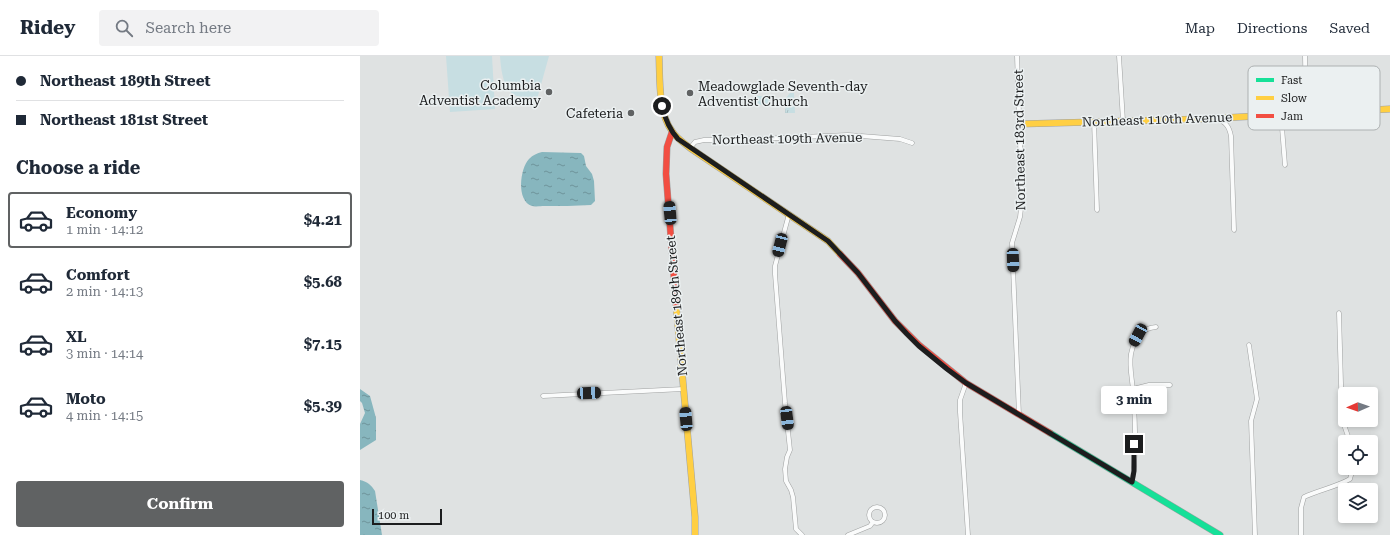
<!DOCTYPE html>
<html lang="en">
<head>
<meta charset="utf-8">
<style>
  :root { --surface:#fff; --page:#f2f2f3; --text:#1f2937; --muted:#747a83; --line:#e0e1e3; --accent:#606263 }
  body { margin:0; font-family:"Roboto Serif",serif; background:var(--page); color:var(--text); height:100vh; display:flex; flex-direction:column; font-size:15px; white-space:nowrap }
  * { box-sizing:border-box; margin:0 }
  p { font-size:13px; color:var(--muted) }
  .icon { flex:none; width:22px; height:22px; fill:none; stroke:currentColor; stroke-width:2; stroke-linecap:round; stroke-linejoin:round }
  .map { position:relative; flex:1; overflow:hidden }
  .details { display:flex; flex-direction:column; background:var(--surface); width:360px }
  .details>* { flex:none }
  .hud { display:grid; align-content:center; height:88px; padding:0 16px; background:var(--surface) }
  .needle { width:26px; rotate:268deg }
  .buttons { position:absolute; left:978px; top:331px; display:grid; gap:8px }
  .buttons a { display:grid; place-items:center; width:40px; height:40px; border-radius:4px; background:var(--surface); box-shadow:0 2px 6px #0003; font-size:20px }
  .scale { position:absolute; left:12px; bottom:10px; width:70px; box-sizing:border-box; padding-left:4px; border:2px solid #1c1d1e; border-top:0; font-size:11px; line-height:14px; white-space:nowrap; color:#1c1d1e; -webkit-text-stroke:3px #ebf0f1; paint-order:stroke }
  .end { position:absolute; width:18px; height:18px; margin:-9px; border:5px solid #1c1d1e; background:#fff; box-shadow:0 0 0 2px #fff }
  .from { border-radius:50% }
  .bubble { position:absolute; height:28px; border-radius:4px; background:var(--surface); box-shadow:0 2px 6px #0003; font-size:13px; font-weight:700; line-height:28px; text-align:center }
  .car { position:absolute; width:12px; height:24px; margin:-12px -6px; border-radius:5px; box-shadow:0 0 3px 1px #0007; background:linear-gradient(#222 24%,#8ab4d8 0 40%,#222 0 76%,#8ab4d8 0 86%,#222 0) }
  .hud b { display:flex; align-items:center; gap:14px; height:38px; font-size:15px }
  .hud b+b { border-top:1px solid var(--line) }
  .hud i { width:10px; height:10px; background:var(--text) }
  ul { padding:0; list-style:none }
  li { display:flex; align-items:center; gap:12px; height:56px; margin:0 8px 6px; padding:0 8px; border:2px solid transparent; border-radius:4px }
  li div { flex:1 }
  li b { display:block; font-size:15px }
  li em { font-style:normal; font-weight:700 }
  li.on { border-color:var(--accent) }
  li>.icon { width:36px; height:36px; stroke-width:1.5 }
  h2 { padding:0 16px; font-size:18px; line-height:48px }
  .cta { display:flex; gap:8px; margin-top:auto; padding:8px 16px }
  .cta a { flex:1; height:46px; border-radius:4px; background:var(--accent); color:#fff; font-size:16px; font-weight:700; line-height:46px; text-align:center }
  header { display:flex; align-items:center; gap:24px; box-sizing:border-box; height:56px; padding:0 20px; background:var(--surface); border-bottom:1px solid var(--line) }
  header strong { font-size:19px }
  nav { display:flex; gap:22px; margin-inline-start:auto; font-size:14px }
  .search { width:280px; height:36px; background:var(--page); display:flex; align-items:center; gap:10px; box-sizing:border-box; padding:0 14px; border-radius:4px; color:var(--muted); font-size:15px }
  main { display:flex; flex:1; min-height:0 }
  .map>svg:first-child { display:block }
</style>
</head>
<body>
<header>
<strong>Ridey</strong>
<div class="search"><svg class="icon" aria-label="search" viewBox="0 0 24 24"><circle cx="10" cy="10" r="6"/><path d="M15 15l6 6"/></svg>Search here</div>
<nav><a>Map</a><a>Directions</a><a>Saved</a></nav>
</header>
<main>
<section class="details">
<div class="hud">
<b><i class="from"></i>Northeast 189th Street</b>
<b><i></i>Northeast 181st Street</b>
</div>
<h2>Choose a ride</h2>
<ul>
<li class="on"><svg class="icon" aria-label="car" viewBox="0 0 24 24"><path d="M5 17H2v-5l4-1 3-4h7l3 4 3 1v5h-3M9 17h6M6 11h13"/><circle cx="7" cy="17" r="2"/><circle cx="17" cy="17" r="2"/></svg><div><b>Economy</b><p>1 min · 14:12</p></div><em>$4.21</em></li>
<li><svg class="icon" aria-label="car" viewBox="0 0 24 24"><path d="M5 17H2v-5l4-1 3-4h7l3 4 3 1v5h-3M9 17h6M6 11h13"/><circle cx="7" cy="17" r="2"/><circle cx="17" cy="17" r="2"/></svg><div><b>Comfort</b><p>2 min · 14:13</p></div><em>$5.68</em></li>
<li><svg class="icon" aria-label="car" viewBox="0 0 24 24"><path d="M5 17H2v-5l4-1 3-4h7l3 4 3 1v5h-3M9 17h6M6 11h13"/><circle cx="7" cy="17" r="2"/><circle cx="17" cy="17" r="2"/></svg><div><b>XL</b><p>3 min · 14:14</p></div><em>$7.15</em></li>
<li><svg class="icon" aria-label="car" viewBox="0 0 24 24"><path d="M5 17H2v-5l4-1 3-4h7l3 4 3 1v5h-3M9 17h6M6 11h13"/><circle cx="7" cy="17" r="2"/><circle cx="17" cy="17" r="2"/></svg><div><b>Moto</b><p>4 min · 14:15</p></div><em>$5.39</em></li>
</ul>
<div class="cta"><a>Confirm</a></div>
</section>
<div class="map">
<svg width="1030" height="479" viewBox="0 0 1030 479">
  <defs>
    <pattern id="park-tufts" width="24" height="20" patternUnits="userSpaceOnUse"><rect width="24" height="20" fill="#c7dee2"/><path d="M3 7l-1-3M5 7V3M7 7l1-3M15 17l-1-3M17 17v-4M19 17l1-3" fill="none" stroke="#aabec1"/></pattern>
    <pattern id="water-ripples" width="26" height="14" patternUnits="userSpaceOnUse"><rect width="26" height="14" fill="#87b6be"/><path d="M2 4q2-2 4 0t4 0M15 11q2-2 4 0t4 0" fill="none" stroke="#6e939a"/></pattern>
  </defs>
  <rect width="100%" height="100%" fill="#dfe2e2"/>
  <g fill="url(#park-tufts)">
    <path d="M430,37h4l1,20h-10l1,-15z"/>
    <path d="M396,40h14v8l-14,1z"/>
  </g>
  <g fill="#c7dee2">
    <path d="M86,0h46l3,53 -45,3z"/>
    <path d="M140,0h49l-12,43c-6,-2 -13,-1 -20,-3 -14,-4 -16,-27 -17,-40z"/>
  </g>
  <g fill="url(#water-ripples)">
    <path d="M182,96l39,1 3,3 2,10 6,8 2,7 1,20 -4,4c-16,1 -31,1 -47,1 -3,0 -8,1 -12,0 -16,-5 -12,-38 -3,-47 4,-4 8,-6 13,-7z"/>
    <path d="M0,333l10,7 6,22v22l-16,10v-26l5,-11 -3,-10 -2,-2z"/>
    <path d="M0,424c8,2 11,5 15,11l7,44h-22z"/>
  </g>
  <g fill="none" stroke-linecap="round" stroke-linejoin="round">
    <g stroke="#9fa1a1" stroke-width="5">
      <g id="street">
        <path d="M657,0l5,144 -2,17 -8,26 7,172"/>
        <path d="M759,0l4,65"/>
        <path d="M945,0l1,57"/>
        <path d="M921,59l4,50"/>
        <path d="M857,62c9,5 12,8 14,18l3,94"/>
        <path d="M734,65l3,89"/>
        <path d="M330,92l5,-6 9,-2h30l114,-5 52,4 12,4"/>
        <path d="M429,158l-14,52v8l10,129 5,47 -3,7 -2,12 1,12 5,9 2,7 3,32 6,6"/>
        <path d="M979,257l3,106 8,23"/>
        <path d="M889,289l8,54 -6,22 4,114"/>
        <path d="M606,327l-6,17v12l8,123"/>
        <path d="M773,333l16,-4h21"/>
        <path d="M183,340l140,-7"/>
        <path d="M772,426c5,-26 3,-65 1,-92 -1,-12 -4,-24 -2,-36 3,-15 10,-26 25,-27"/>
        <circle cx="517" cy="459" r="8"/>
        <path d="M488,479l22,-9 3,-4"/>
        <path d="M941,479v-27l3,-11c15,-7 32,-10 46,-18l3,-11"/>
      </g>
    </g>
    <g stroke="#9fa1a1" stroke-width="7">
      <path id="fast" d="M690,377l170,102"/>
    </g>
    <g stroke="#9fa1a1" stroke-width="7">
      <g id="slow">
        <path d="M299,0c1,22 -1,57 13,75 4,7 12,12 18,17l138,93 12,13"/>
        <path d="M659,68l183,-5 188,-10"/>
        <path d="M316,248l19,213v18"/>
      </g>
    </g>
    <g stroke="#9fa1a1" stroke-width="7">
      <g id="jam">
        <path d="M312,76l-5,15 -1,27 10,130"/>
        <path d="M480,198l18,19 37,48 24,24 47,38 84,50"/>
      </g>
    </g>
    <use href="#street" stroke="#fafbfb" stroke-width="4"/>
    <use href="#fast" stroke="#16e098" stroke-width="6"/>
    <use href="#slow" stroke="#ffcf43" stroke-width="6"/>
    <use href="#jam" stroke="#f24e42" stroke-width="6"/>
  </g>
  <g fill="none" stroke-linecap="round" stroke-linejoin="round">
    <path stroke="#1c1d1e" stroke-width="5" d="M302,50c3,13 7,23 16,33l150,102 30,32 37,48 12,13 12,12 28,23 19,14 166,99 2,-11v-27"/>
  </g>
  <g fill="#606263" stroke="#ebf0f1" stroke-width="1.5">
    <circle cx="189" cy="36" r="4"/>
    <circle cx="330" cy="37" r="4"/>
    <circle cx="271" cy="57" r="4"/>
  </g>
  <g text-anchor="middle" stroke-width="3" stroke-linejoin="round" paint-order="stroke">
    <g font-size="13" fill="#1c1d1e" stroke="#ebf0f1" text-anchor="end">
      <text x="181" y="34">Columbia<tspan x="181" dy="15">Adventist Academy</tspan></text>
      <text x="338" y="35" text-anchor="start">Meadowglade Seventh-day<tspan x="338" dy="15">Adventist Church</tspan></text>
      <text x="263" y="62">Cafeteria</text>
    </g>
    <g font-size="13" fill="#1c1d1e" stroke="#ebf0f1">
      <text transform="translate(797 63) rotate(-2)" y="5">Northeast 110th Avenue</text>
      <text transform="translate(427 82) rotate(-1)" y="5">Northeast 109th Avenue</text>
      <text transform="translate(659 84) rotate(-91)" y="5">Northeast 183rd Street</text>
      <text transform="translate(316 250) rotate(-95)" y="5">Northeast 189th Street</text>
    </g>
  </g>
  <rect x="888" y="10" width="132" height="64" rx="6" fill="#ebf0f1" stroke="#adb1b2" stroke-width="1"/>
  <rect x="896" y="22" width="18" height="4" fill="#16e098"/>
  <rect x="896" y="40" width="18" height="4" fill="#ffcf43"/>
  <rect x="896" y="58" width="18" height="4" fill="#f24e42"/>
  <g font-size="11" fill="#1c1d1e">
    <text x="921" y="28">Fast</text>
    <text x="921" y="46">Slow</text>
    <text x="921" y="64">Jam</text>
  </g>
</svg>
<div class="buttons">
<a><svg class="needle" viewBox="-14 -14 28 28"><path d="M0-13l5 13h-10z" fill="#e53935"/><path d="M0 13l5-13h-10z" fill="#747a83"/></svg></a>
<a><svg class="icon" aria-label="locate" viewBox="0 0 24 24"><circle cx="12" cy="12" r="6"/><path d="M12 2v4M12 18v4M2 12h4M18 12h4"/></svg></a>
<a><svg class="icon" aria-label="layers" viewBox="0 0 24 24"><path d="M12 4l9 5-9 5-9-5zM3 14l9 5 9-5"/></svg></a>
</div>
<div class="scale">100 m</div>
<i class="end from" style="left:302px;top:50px"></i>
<i class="end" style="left:774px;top:388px"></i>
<div class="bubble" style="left:741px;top:330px;width:66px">3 min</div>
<i class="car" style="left:310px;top:157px;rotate:355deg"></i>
<i class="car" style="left:420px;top:189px;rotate:194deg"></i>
<i class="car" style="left:653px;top:204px;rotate:178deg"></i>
<i class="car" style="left:778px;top:279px;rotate:208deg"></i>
<i class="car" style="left:229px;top:337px;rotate:87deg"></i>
<i class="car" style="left:427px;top:362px;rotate:173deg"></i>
<i class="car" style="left:326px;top:363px;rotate:355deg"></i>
</div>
</main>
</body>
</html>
